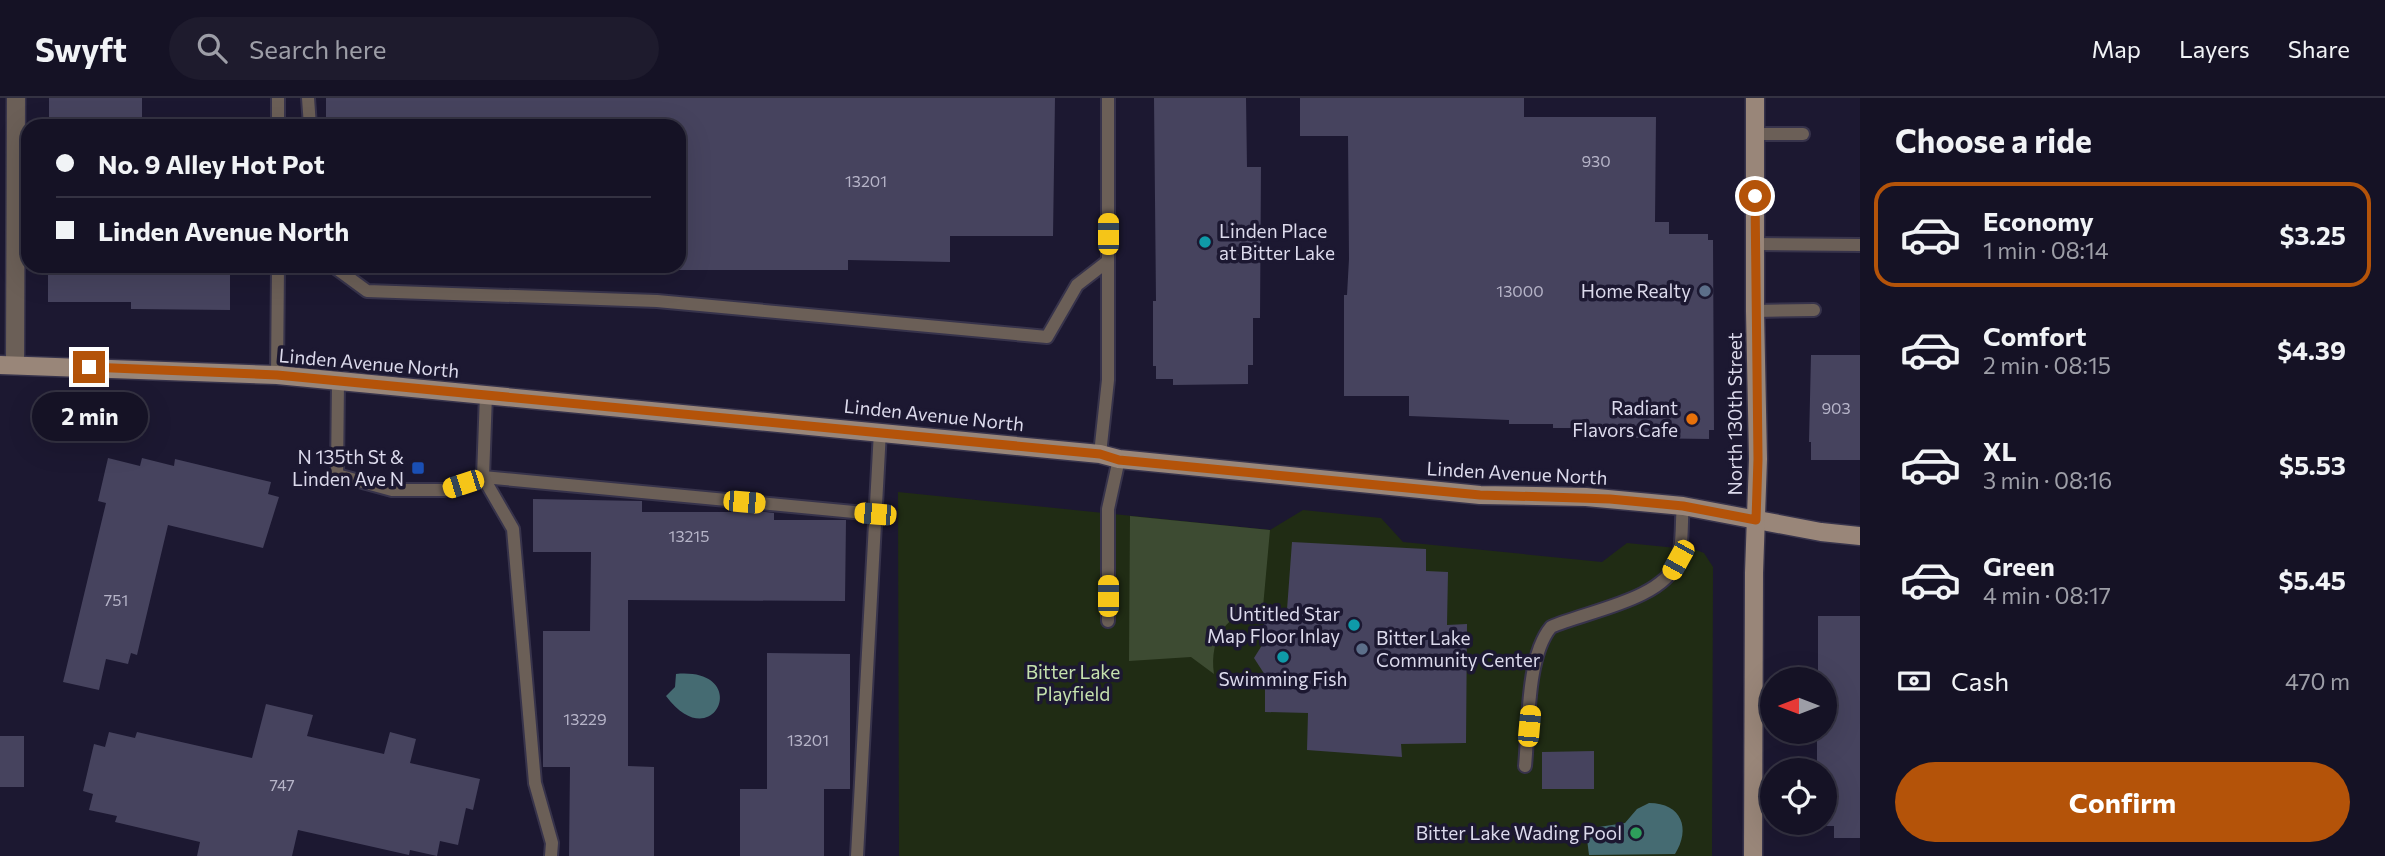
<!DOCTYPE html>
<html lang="en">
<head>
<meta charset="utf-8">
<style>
  :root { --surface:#151225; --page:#1e1b2d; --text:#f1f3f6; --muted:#9d9ea7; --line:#343242; --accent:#b45309 }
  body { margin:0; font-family:Commissioner,sans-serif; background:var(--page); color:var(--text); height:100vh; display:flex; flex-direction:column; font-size:26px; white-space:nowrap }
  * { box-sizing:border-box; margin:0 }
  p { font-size:23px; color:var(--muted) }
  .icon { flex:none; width:38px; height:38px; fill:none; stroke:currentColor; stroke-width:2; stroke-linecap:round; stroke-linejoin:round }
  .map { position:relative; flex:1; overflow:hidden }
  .drawer { display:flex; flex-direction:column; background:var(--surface); width:525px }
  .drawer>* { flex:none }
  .hud { position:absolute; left:21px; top:21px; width:665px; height:154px; border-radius:21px; box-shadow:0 7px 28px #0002,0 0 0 2px var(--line); display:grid; align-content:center; height:154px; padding:0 35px; background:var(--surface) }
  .needle { width:46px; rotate:270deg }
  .fabs { position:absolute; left:1760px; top:569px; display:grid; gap:14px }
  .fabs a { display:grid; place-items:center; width:77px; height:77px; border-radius:50%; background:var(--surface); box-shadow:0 7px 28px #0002,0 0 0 2px var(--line); font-size:35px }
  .end { position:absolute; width:32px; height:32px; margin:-16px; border:9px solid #b45309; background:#fff; box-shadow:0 0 0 4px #fff }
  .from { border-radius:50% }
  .bubble { position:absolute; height:49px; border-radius:24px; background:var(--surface); box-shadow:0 7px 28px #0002,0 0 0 2px var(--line); font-size:23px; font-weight:700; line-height:49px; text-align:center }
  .car { position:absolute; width:21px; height:42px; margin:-21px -10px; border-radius:9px; box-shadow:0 0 5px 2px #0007; background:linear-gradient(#f5c518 24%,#345 0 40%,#f5c518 0 76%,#345 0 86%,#f5c518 0) }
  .hud b { display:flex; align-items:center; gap:24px; height:66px; font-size:26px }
  .hud b+b { border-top:2px solid var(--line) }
  .hud i { width:18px; height:18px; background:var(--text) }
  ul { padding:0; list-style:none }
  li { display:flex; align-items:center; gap:21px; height:105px; margin:0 14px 10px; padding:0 21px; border:4px solid transparent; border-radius:21px }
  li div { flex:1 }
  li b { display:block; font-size:26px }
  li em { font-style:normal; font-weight:700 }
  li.selected { border-color:var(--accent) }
  li>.icon { width:63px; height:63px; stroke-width:1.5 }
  h2 { padding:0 35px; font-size:32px; line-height:84px }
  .pay { display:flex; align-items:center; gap:18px; height:77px; padding:0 35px; font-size:26px }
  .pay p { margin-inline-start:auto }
  .primary-button { display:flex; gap:14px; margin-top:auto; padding:14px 35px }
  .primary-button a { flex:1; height:80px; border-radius:42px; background:var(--accent); color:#fff; font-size:28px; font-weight:700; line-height:80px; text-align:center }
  header { display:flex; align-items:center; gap:42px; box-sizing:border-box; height:98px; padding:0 35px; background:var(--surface); border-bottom:2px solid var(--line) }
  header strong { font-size:33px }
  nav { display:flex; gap:38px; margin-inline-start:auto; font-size:24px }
  .search { width:490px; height:63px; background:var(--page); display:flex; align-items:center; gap:18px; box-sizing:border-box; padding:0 24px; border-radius:38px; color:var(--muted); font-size:26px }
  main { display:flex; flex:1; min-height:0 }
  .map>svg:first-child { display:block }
</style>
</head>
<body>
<header>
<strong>Swyft</strong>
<div class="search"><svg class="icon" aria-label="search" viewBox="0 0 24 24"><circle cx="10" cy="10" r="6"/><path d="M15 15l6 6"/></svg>Search here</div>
<nav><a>Map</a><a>Layers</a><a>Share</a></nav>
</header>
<main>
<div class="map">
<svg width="1860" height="758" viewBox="0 0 1860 758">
  <rect width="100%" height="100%" fill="#1c1831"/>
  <path fill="#202c14" d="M898,394l372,38 33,-20 78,8 22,24 199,20 25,-19 69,7 8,3 9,14 -1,289h-813z"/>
  <path fill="#3d4b32" d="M1130,418l140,14 -7,77c-36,6 -54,30 -49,67l-23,-17 -62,4z"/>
  <g fill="#456b72">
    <path d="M676,576c78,-7 38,86 -10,22l9,-9z"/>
    <path d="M1649,705c33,0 42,26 26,51l-86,1 -2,-16 5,-11 33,-5 12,-14z"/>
  </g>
  <g fill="#46435e">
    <rect x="49" y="0" width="93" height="28"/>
    <path d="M326,0h729l-2,138h-103v26l-102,-2v10h-169v-144h-353z"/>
    <path d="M1154,0h92l1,69h14l-1,151h-7v47h-5v19l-75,1v-6h-17v-13h-3v-65h3z"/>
    <path d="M1300,0h224v19h132l-1,105h14v12h39v6h5l1,190h-5v9l-73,-1v-10h-83v-4h-44v-4l-100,-4v-20h-65v-101h3l2,-36 -1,-123h-48z"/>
    <path d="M48,168h182v44l-99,-1v-7h-83z"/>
    <path d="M1811,257h49v105h-49v-18h-2z"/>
    <path d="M108,360l32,8 2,-8 32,8 1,-7 96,23 -3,12 11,3 -16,51 -95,-23 -31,130 -6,-2 -3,11 -22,-5 -7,31 -36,-8 43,-179 -8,-2z"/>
    <path d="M533,401l109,2v11h123l9,1v7h72l-1,81 -217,-1v166l26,1v89h-85l1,-89h-27v-136h47l1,-79h-58z"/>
    <path d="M1292,444l134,7v22l22,1 -1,53 20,-1 -1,119 -65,1 1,13 -95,-7 1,-37 -43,-1v-37l-11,-17 10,-16v-19h22z"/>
    <path d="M1818,518h42v222h-26v-12h-9v-56h-8v-38h8v-53h-7z"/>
    <path d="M767,555l83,1v135h-26v67h-84v-67h27z"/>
    <path d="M266,606l47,11 -6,21 77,18 6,-22 26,7 -6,24 70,16 -7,31 -7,-2 -8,37 -18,-4 -3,15 -27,-6 -1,5 -111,-25 -6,26h-95l3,-14 -85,-20 2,-6 -28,-6 4,-16 -10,-3 11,-47 11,3 4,-15 26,6 2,-6 115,26z"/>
    <rect x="0" y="638" width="24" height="51"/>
    <path d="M1594,653v38h-52v-37z"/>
  </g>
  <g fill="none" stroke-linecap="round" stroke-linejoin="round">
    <g stroke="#37334b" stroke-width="16">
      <g id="lane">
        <path d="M308,0l2,28"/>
        <path d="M278,28v-28"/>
        <path d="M1755,36h48"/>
        <path d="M1755,146l105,1"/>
        <path d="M333,168l34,25 290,10 390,36 30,-52 31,-24"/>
        <path d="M1755,213l59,-1"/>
        <path d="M277,277l1,-109"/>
        <path d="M338,283l-1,94 55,15h52l39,-13 392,37"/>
        <path d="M486,296l-3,83 30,52 22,254 17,60 -1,13"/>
        <path d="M1100,356l8,-74v-282"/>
        <path d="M1108,523v-112l11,-50"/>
        <path d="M1525,668c4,-39 1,-109 26,-139 36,-16 113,-27 127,-67 5,-15 3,-37 5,-54"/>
        <path d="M857,758l23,-425"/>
      </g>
    </g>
    <g stroke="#37334b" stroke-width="21">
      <path id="street" d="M15,266l1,-266"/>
    </g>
    <g stroke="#37334b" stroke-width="21">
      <g id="secondary">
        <path d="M0,267l277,10 823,79 19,5 361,36 106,2 97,9 138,26 39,4"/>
        <path d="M1753,758l1,-283 4,-114 -3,-148v-213"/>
      </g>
    </g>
    <use href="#lane" stroke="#6b5f57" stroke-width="12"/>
    <use href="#street" stroke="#6b5f57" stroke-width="18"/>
    <use href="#secondary" stroke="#998679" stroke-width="18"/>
  </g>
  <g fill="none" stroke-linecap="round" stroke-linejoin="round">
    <path stroke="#b45309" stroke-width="9" d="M89,269l188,8 823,79 19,6 361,35 130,4 73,7 73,14 2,-61 -3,-263"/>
  </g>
  <g fill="#0f9aa8" stroke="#1c1831" stroke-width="2.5">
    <circle cx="1205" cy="144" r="7"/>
    <circle cx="1354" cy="527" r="7"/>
    <circle cx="1283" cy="559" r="7"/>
  </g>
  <g fill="#5c6f8a" stroke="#1c1831" stroke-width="2.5">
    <circle cx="1705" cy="193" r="7"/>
    <circle cx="1362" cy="551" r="7"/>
  </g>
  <circle fill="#e8710a" stroke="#1c1831" stroke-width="2.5" cx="1692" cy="321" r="7"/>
  <rect fill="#1a4fb4" stroke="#1c1831" stroke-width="2.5" x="411" y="363" width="14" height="14" rx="3.5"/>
  <circle fill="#2e9e5b" stroke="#1c1831" stroke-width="2.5" cx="1636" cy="735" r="7"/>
  <g text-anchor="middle" stroke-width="7" stroke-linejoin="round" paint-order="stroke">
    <g font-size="16" fill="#b6b4c8">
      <text x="1596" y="69">930</text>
      <text x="866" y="89">13201</text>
      <text x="1520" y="199">13000</text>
      <text x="1836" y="316">903</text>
      <text x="689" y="444">13215</text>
      <text x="116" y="508">751</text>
      <text x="585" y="627">13229</text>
      <text x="808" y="648">13201</text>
      <text x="282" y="693">747</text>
    </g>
    <g font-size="19" fill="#dcdaec" stroke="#1c1831" text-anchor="end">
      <text x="1219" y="140" text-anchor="start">Linden Place<tspan x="1219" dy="22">at Bitter Lake</tspan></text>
      <text x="1691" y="200">Home Realty</text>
      <text x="1678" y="317">Radiant<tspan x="1678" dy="22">Flavors Cafe</tspan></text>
      <text x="404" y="366">N 135th St &amp;<tspan x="404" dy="22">Linden Ave N</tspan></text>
      <text x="1340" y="523">Untitled Star<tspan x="1340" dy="22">Map Floor Inlay</tspan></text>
      <text x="1376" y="547" text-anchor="start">Bitter Lake<tspan x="1376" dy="22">Community Center</tspan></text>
      <text x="1283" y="588" text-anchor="middle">Swimming Fish</text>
      <text x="1622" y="742">Bitter Lake Wading Pool</text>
    </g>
    <g font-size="19" fill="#dcdaec" stroke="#1c1831">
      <text transform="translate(369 265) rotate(5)" y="7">Linden Avenue North</text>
      <text transform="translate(1735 316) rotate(-90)" y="7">North 130th Street</text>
      <text transform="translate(934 317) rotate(6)" y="7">Linden Avenue North</text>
      <text transform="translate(1517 375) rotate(3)" y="7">Linden Avenue North</text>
    </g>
    <g font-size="19" fill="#c5e1ae" stroke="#1c1831">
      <text x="1073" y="581">Bitter Lake<tspan x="1073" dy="22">Playfield</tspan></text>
    </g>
  </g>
</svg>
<div class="fabs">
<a><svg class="needle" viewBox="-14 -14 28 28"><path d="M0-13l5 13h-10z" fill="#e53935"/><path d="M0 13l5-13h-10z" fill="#9d9ea7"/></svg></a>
<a><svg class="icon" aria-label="locate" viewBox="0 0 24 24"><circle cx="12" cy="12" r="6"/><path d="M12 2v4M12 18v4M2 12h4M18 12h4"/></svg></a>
</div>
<i class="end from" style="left:1755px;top:98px"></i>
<i class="end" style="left:89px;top:269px"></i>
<div class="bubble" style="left:32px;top:294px;width:116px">2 min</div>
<i class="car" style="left:1108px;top:136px;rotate:0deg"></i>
<i class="car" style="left:463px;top:386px;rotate:252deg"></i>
<i class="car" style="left:744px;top:404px;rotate:95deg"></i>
<i class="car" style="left:875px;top:416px;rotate:275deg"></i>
<i class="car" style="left:1678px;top:462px;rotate:209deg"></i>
<i class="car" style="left:1108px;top:498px;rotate:0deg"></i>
<i class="car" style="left:1529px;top:628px;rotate:5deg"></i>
<div class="hud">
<b><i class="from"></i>No. 9 Alley Hot Pot</b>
<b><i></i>Linden Avenue North</b>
</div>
</div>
<section class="drawer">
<h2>Choose a ride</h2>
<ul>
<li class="selected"><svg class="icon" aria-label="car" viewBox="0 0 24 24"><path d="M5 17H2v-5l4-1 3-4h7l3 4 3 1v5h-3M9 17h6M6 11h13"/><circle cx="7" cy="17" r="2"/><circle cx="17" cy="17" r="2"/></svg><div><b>Economy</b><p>1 min · 08:14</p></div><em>$3.25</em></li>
<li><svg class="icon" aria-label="car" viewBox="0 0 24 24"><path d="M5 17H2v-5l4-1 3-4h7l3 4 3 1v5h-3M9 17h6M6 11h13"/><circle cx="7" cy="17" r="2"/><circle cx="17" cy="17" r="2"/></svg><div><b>Comfort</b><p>2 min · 08:15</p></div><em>$4.39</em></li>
<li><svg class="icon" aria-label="car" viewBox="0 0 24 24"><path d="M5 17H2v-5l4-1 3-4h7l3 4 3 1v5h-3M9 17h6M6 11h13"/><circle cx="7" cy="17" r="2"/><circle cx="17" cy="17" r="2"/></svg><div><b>XL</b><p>3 min · 08:16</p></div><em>$5.53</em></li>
<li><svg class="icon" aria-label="car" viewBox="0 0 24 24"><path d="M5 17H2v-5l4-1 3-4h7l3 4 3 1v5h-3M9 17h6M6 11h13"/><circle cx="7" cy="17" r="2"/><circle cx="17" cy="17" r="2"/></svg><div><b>Green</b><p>4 min · 08:17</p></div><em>$5.45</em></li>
</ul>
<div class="pay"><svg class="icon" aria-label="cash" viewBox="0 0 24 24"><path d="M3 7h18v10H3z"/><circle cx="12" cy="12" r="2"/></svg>Cash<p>470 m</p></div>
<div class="primary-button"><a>Confirm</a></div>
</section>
</main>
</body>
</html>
